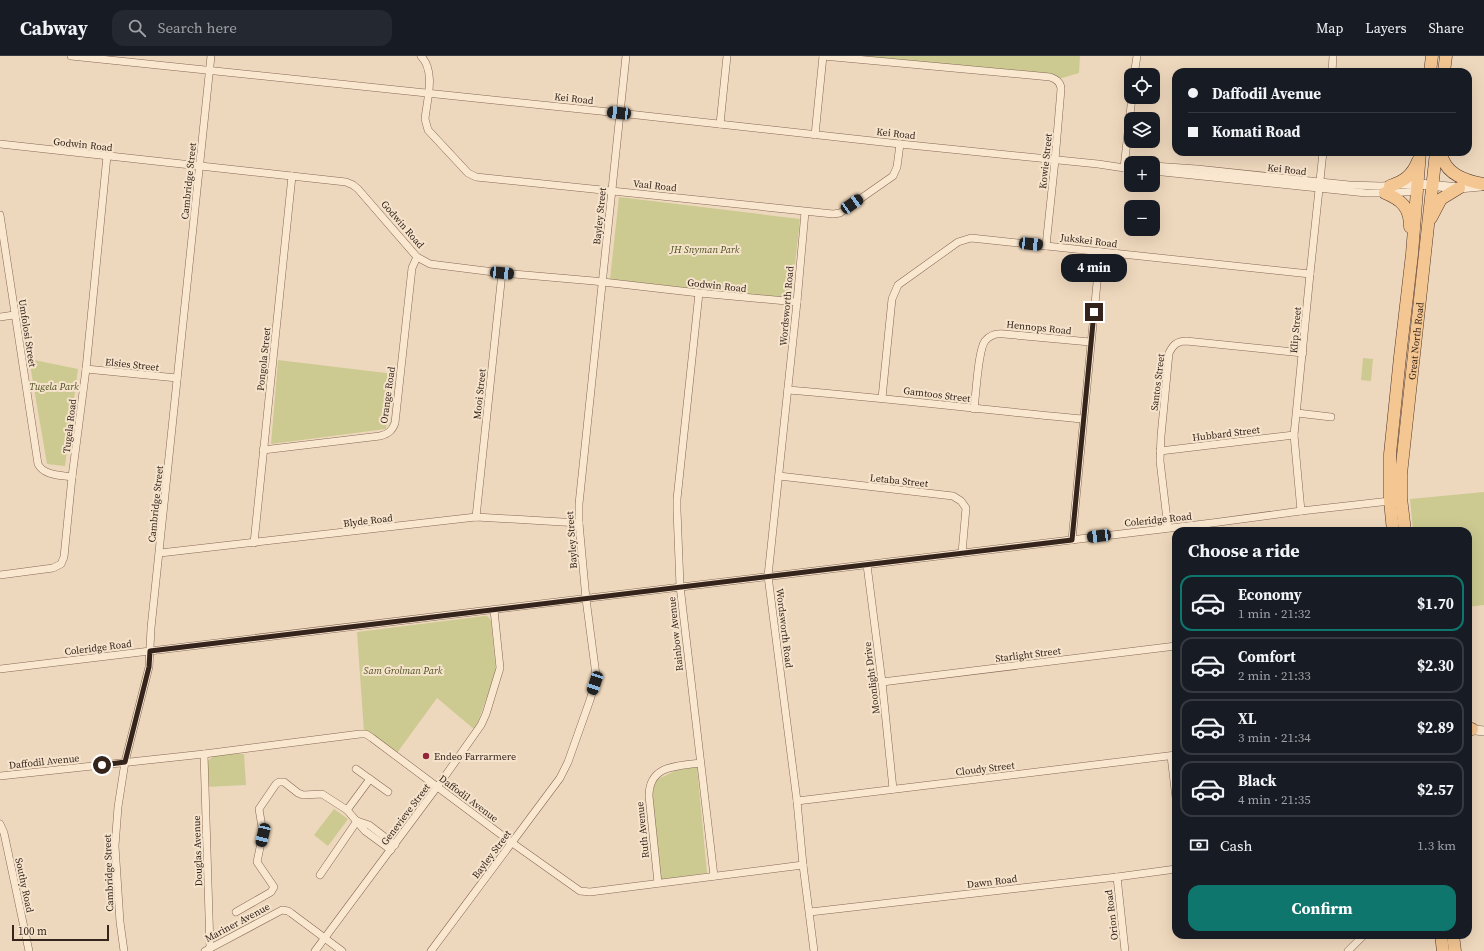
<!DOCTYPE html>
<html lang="en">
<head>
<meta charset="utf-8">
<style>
  :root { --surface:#171b24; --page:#242831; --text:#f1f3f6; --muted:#9ea1a6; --line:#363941; --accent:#0f766e }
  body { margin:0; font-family:"Source Serif 4",serif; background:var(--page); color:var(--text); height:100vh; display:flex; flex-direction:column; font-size:15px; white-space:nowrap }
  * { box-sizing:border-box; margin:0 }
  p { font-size:13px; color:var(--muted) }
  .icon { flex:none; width:22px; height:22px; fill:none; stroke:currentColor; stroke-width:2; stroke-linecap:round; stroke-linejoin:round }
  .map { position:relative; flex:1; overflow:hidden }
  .panel { position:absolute; left:1172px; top:471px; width:300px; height:412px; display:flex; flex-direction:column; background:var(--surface); border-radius:12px; box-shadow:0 4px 16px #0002 }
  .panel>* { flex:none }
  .banner { position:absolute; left:1172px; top:12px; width:300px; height:88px; border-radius:12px; box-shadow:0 4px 16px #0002; display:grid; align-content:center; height:88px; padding:0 16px; background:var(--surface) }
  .tools { position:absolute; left:1124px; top:12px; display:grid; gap:8px }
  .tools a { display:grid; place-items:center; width:36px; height:36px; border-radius:8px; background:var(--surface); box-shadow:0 4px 16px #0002; font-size:20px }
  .scale { position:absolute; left:12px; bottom:10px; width:97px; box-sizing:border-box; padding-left:4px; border:2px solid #35241b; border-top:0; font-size:11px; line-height:14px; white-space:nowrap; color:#35241b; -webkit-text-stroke:3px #f6e3cc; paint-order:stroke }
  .end { position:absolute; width:18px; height:18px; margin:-9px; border:5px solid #35241b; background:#fff; box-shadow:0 0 0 2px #fff }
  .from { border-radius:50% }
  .bubble { position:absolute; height:28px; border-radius:12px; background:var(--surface); box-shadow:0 4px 16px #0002; font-size:13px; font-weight:700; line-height:28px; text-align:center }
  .car { position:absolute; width:12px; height:24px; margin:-12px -6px; border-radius:5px; box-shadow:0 0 3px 1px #0007; background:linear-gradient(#222 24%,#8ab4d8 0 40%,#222 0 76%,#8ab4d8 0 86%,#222 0) }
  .banner b { display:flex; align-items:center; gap:14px; height:38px; font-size:15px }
  .banner b+b { border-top:1px solid var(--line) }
  .banner i { width:10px; height:10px; background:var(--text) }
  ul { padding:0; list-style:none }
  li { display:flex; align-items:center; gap:12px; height:56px; margin:0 8px 6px; padding:0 8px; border:2px solid var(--line); border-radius:12px }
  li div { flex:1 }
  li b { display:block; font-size:15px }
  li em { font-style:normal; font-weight:700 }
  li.current { border-color:var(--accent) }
  li>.icon { width:36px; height:36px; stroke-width:1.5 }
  h2 { padding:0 16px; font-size:18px; line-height:48px }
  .pay { display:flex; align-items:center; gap:10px; height:44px; padding:0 16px; font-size:15px }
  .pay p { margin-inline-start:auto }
  .primary-button { display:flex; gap:8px; margin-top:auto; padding:8px 16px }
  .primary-button a { flex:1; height:46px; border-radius:12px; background:var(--accent); color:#fff; font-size:16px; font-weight:700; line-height:46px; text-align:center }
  header { display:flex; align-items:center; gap:24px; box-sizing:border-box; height:56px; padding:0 20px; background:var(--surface); border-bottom:1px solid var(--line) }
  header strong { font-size:19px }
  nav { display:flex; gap:22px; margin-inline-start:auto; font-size:14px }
  .search { width:280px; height:36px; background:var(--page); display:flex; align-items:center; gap:10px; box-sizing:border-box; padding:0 14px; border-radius:12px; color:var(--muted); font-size:15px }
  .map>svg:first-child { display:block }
</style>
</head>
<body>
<header>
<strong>Cabway</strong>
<div class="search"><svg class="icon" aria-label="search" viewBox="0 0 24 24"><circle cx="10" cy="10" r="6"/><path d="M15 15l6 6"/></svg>Search here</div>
<nav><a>Map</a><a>Layers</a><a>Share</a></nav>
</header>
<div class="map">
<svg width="1484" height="895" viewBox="0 0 1484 895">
  <rect width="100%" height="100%" fill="#eed8bd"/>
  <g fill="#ccca91">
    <path d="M864,0h216l-1,17 -17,5z"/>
    <path d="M619,141l181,22 -9,82 -181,-22z"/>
    <path d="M1363,302l10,1 -2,22 -10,-1z"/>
    <path d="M29,303l49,10 -13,97 -18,-2z"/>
    <path d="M278,304l116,14 -8,55 -115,15z"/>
    <path d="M1484,436v113l-16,2v-76h-55l-3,-32z"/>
    <path d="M484,560h3l4,4 5,52 -21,58 -38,-32 -40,55 -33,-21 -7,-100z"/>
    <path d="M216,698h28l2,31 -40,2 -1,-24z"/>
    <path d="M697,711l10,106 -47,7 -10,-83 6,-17 21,-10z"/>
    <path d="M334,753l14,10 -20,27 -14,-11z"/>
  </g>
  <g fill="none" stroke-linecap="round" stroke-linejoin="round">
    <g stroke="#866856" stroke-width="8">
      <g id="minor">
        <path d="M71,0l548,57 281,31 198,20 33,5"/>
        <path d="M421,0c15,16 6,43 4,63l3,11 40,43 8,4 357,37 7,-1 53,-37 4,-9 3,-23"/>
        <path d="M823,0l227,21c6,2 11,5 11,12l-6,71 -9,86"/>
        <path d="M1332,16l1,-16"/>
        <path d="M1134,19l3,-19"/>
        <path d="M720,68l7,-68"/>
        <path d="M815,79l8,-79"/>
        <path d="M0,88l346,38 7,3 5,4 59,68 13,7 72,9 92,8 105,12 98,9"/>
        <path d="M1153,110l44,3 152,16 32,1 38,-2"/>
        <path d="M1124,112l8,-71"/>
        <path d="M1153,115l213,22h25l27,-2"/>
        <path d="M805,156l-8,90 -29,274 29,225 6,64 11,86"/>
        <path d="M0,159l38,249c6,12 23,11 34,13"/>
        <path d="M699,237l-22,206v11l3,76 34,290"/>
        <path d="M0,261l14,-2"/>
        <path d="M86,313l91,9"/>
        <path d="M788,334c99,8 197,20 295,29"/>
        <path d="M882,342l10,-99 6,-14 60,-43 13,-4 339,36"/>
        <path d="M974,353c2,-14 4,-59 11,-68 5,-6 11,-8 19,-7l86,8"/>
        <path d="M1297,357l34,4"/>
        <path d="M263,394l117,-14c8,-2 12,-5 15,-13l17,-155 5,-11"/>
        <path d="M1160,395l134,-16"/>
        <path d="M779,420l174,20 8,5 5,7 -4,45"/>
        <path d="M1301,455l-7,-76 16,-161 13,-122"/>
        <path d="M476,461l26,-244"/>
        <path d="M1168,472l-8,-67 1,-25 8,-83c4,-8 8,-12 17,-12l117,12"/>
        <path d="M1072,484l28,-288"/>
        <path d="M254,487l38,-367"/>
        <path d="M160,497l316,-36 103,6"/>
        <path d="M867,509l15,117 11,107"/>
        <path d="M0,519l53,-7 8,-4 3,-7 8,-80 14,-108 21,-213"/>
        <path d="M0,613l1212,-146 89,-12 89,-10"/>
        <path d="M882,626l294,-36"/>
        <path d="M204,698l6,194"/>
        <path d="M1171,700l5,42"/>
        <path d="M356,713l32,23"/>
        <path d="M0,720l204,-22 156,-20h6l6,4 139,104 69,49 10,1 213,-27"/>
        <path d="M797,745l379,-46"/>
        <path d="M347,754l23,-31"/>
        <path d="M357,765l12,4 26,20"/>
        <path d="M0,768l4,9 25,118"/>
        <path d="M320,819l37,-54"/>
        <path d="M1117,821l8,74"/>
        <path d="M658,827l-9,-87c0,-31 28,-30 51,-33"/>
        <path d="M236,856l35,-20 3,-5 -17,-25 6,-29 -4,-24 17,-25 3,-2h5l14,11 5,2 19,-1 25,16 18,21 26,19"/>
        <path d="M810,856l307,-35 59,-8"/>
        <path d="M124,895l-4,-29 -5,-76 3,-39 7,-45 24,-95 2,-39 60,-572"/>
        <path d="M205,895l77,-41 6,1 3,2 51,38"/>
        <path d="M315,895l128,-172 38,-54 5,-11 14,-46 -6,-58"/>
        <path d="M431,895l129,-173 8,-16 22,-62 5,-17 1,-8 -10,-76 -7,-76v-19l47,-448"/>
        <path d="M1348,895l16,-16"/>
      </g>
    </g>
    <g stroke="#866856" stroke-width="10">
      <g id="tertiary">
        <path d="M1419,128l40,4 22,-2"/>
        <path d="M1468,673l16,2"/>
      </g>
    </g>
    <g stroke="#53372b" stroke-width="13">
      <g id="primary">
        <path d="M1430,16l2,-16"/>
        <path d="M1444,16l2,-16"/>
        <path d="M1441,96c3,22 24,29 43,32"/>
        <path d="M1390,130c14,-5 22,-10 28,-25"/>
        <path d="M1385,137c17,7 25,15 25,34"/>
        <path d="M1431,162l10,-19 18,-11"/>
        <path d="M1393,475l-3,-30v-47l10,-97 12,-103 8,-102"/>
        <path id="s1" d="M1405,475l-4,-33v-24l35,-322"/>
        <path d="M1468,672l4,1"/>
        <path d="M1441,879l2,16"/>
        <path d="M1453,879l2,16"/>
      </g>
    </g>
    <use href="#minor" stroke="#f9e7d0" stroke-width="7"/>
    <use href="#tertiary" stroke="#f9e7d0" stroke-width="9"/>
    <use href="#primary" stroke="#f4c692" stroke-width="12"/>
  </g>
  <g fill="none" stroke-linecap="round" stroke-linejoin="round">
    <path stroke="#35241b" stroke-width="5" d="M102,709l23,-3 24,-95 1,-16 922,-111 22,-228"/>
  </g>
  <circle fill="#962537" stroke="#f6e3cc" stroke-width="1.5" cx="426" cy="700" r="4"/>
  <g text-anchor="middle" stroke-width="4" stroke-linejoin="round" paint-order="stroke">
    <g font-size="10" fill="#35241b" stroke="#f6e3cc">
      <text transform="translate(574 42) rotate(6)" y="4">Kei Road</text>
      <text transform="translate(896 77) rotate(6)" y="4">Kei Road</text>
      <text transform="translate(83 88) rotate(6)" y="4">Godwin Road</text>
      <text transform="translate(1045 105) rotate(-84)" y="4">Kowie Street</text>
      <text transform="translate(1287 113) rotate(6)" y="4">Kei Road</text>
      <text transform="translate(188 125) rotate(-84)" y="4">Cambridge Street</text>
      <text transform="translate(655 129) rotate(6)" y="4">Vaal Road</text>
      <text transform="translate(599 160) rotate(-84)" y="4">Bayley Street</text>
      <text transform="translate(403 168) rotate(49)" y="4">Godwin Road</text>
      <text transform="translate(1089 184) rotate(7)" y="4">Jukskei Road</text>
      <text transform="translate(717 229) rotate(6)" y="4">Godwin Road</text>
      <text transform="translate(786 250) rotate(-85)" y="4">Wordsworth Road</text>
      <text transform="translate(1039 271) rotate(6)" y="4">Hennops Road</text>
      <text transform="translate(1295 274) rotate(-85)" y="4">Klip Street</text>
      <text transform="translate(28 277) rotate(81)" y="4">Umfolosi Street</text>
      <text dy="4" stroke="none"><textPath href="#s1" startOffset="191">Great North Road</textPath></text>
      <text transform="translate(263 303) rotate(-84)" y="4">Pongola Street</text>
      <text transform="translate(132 308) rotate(6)" y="4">Elsies Street</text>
      <text transform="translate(1157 326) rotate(-83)" y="4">Santos Street</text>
      <text transform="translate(479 338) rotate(-84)" y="4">Mooi Street</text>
      <text transform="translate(937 338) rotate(7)" y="4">Gamtoos Street</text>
      <text transform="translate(387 339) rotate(-82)" y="4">Orange Road</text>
      <text transform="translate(69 370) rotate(-83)" y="4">Tugela Road</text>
      <text transform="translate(1226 377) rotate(-7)" y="4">Hubbard Street</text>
      <text transform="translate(899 424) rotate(6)" y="4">Letaba Street</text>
      <text transform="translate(155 448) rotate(-84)" y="4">Cambridge Street</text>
      <text transform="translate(1158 463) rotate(-6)" y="4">Coleridge Road</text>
      <text transform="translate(368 464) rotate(-7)" y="4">Blyde Road</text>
      <text transform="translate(571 484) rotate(-94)" y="4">Bayley Street</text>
      <text transform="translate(785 572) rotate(83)" y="4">Wordsworth Road</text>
      <text transform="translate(675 578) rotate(-96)" y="4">Rainbow Avenue</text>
      <text transform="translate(98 591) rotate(-7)" y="4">Coleridge Road</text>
      <text transform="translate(1028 598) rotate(-7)" y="4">Starlight Street</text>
      <text transform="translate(871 622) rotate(-97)" y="4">Moonlight Drive</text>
      <text transform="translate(44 705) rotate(-6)" y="4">Daffodil Avenue</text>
      <text transform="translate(985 712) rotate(-7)" y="4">Cloudy Street</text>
      <text transform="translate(469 742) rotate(37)" y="4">Daffodil Avenue</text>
      <text transform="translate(405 758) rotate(-53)" y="4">Genevieve Street</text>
      <text transform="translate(642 774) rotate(-96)" y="4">Ruth Avenue</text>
      <text transform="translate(197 795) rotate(-92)" y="4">Douglas Avenue</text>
      <text transform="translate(491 798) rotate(-53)" y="4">Bayley Street</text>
      <text transform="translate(108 817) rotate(-92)" y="4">Cambridge Street</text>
      <text transform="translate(992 825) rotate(-7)" y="4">Dawn Road</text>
      <text transform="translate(25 829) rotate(78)" y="4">Southy Road</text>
      <text transform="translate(1111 859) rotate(-97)" y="4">Orion Road</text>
      <text transform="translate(237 866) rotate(-28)" y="4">Mariner Avenue</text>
    </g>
    <g font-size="10" font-style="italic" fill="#4d5221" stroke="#f6e3cc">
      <text x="705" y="197">JH Snyman Park</text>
      <text x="54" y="334">Tugela Park</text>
      <text x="403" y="618">Sam Grolman Park</text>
    </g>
    <g font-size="10" fill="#35241b" stroke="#f6e3cc" text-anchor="start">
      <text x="434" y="704">Endeo Farrarmere</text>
    </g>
  </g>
</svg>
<div class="tools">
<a><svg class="icon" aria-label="locate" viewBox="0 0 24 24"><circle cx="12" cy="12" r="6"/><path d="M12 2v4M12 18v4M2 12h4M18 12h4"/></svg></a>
<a><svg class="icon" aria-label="layers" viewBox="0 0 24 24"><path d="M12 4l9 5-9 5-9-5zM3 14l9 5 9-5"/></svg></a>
<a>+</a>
<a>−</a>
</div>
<div class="scale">100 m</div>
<i class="end from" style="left:102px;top:709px"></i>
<i class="end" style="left:1094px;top:256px"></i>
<div class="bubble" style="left:1061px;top:198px;width:66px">4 min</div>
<i class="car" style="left:619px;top:57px;rotate:276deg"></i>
<i class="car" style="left:852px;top:148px;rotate:56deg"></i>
<i class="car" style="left:1031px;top:188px;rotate:96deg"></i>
<i class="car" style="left:502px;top:217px;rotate:95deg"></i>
<i class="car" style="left:1099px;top:480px;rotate:263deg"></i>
<i class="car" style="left:595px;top:627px;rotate:198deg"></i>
<i class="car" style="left:263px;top:779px;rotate:193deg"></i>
<div class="banner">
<b><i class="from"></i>Daffodil Avenue</b>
<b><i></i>Komati Road</b>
</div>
<section class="panel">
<h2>Choose a ride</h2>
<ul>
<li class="current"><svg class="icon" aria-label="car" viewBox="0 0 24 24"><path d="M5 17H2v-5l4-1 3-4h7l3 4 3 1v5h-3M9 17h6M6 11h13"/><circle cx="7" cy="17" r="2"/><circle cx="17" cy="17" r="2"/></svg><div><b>Economy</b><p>1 min · 21:32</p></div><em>$1.70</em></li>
<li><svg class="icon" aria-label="car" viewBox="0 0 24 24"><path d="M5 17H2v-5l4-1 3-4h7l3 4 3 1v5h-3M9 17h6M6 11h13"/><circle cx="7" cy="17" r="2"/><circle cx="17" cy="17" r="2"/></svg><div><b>Comfort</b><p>2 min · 21:33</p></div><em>$2.30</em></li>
<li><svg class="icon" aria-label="car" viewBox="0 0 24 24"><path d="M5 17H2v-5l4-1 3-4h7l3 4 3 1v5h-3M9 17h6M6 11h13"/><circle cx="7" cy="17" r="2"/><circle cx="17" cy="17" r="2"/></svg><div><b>XL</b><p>3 min · 21:34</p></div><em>$2.89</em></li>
<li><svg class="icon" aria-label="car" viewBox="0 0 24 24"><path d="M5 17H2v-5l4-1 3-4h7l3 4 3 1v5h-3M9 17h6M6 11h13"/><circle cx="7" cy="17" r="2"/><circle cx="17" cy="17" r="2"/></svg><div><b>Black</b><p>4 min · 21:35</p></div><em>$2.57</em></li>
</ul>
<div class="pay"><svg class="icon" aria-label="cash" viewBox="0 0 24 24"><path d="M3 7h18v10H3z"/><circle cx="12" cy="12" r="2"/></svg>Cash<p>1.3 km</p></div>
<div class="primary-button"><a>Confirm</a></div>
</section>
</div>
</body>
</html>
